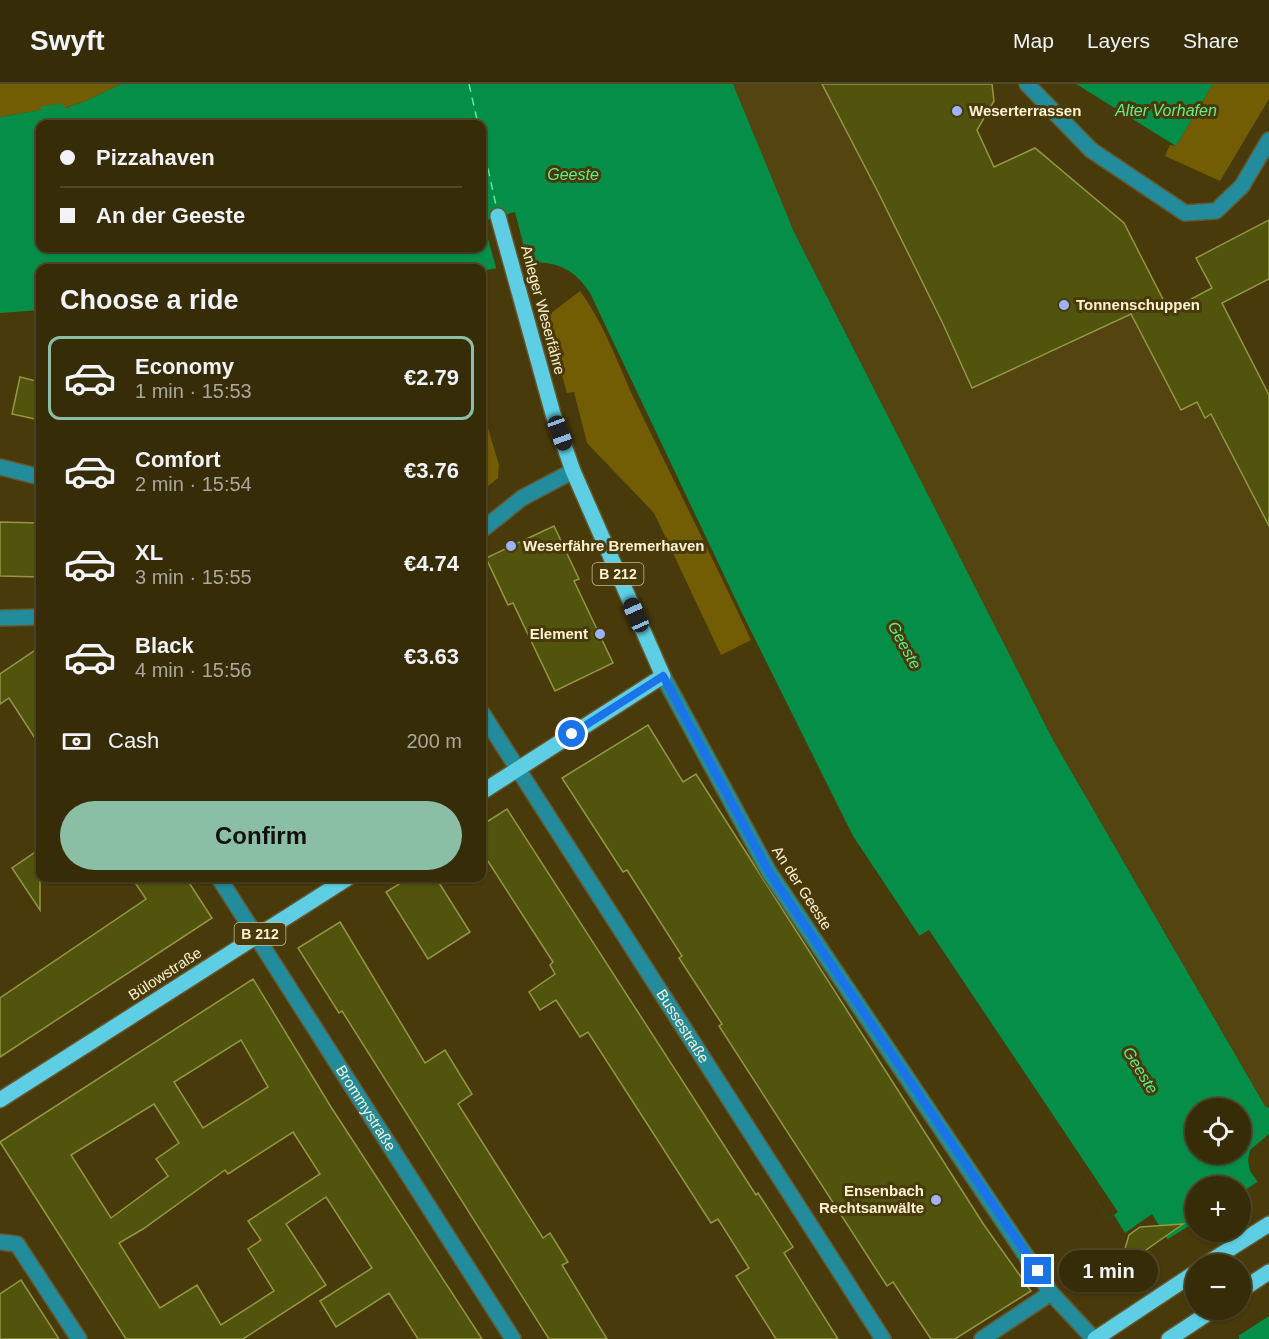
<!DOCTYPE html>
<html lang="en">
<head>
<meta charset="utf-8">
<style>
  :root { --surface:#362c08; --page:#413816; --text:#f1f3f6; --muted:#aaa79c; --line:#504829; --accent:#8abfa5 }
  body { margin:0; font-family:Helvetica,sans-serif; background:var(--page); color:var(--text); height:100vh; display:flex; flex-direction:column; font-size:22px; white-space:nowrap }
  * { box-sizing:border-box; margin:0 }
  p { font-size:20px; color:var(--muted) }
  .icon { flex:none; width:33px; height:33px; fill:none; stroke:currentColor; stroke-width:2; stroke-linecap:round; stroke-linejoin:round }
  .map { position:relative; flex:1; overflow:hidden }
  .panel { position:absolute; left:36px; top:180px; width:450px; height:618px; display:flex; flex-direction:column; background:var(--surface); border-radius:12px; box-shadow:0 2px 4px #0004,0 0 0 2px var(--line) }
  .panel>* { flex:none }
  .banner { position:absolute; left:36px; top:36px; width:450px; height:132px; border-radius:12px; box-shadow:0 2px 4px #0004,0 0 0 2px var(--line); display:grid; align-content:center; height:132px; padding:0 24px; background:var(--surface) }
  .buttons { position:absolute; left:1185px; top:1014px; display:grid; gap:12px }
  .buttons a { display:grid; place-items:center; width:66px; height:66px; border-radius:50%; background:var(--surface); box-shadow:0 2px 4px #0004,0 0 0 2px var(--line); font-size:30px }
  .end { position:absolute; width:27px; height:27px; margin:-14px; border:8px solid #1a73e8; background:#fff; box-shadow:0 0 0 3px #fff }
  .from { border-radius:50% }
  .bubble { position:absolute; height:42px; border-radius:21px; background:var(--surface); box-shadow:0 2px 4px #0004,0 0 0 2px var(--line); font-size:20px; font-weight:700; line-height:42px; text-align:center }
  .car { position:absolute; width:18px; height:36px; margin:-18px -9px; border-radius:8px; box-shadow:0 0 4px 2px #0007; background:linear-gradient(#222 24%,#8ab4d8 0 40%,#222 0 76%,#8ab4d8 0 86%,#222 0) }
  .banner b { display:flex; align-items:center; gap:21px; height:57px; font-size:22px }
  .banner b+b { border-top:2px solid var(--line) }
  .banner i { width:15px; height:15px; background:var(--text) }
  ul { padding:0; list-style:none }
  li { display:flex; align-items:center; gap:18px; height:84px; margin:0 12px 9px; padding:0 12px; border:3px solid transparent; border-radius:12px }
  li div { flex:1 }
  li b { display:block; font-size:22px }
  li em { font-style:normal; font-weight:700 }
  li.active { border-color:var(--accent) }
  li>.icon { width:54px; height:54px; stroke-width:1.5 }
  h2 { padding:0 24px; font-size:27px; line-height:72px }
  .pay { display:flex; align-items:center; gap:15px; height:66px; padding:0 24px; font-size:22px }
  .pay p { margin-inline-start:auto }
  .cta { display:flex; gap:12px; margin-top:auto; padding:12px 24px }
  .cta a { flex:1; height:69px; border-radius:36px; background:var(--accent); color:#111; font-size:24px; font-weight:700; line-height:69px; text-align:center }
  header { display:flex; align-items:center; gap:36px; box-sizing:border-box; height:84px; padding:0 30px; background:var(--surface); border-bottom:2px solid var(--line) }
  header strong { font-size:28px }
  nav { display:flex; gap:33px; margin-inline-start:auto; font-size:21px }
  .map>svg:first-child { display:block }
</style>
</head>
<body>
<header>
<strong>Swyft</strong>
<nav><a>Map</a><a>Layers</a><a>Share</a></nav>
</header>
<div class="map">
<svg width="1269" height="1255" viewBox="0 0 1269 1255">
  <rect width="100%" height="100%" fill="#483a0a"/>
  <path fill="#544510" d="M733,0h89l56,108 94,196 159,-74 50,96 16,-8 8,15 6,-3 58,112v582l-4,-2 -212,-366 -259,-508z"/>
  <g fill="#725c04">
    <path d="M0,0h121l-35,17 -22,7 -23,-2 1,4 -42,7z"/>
    <path d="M1213,0h56v15l-49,82 -55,-25 5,-11 6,1z"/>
    <path d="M580,207c25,34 39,76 57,114 38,78 77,156 114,235l-30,15 -67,-142 -67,-70 -13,-51 -7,1 -21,-76z"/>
    <path d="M482,324l17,57 -1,13 -11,9 -5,-9z"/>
  </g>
  <g fill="#058e47" fill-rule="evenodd">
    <path d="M121,0h612l61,148 259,508 212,366 4,2v26l-19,16 -2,10 2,11 19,27v141h-30l1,-75h-44l-28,-24 -16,-26 -27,19 -11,-18 -6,4 -255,-383 -111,-223 -152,-320c-28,-44 -65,-30 -108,-22v-3h-442v42l-40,3v-196l41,-7v-4l22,-2 2,4 21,-7zM40,40h442v124h-442zM1196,1024h44v46h-44zM1196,1102h44v46h-44z"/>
    <path d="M1076,0h137l-37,62z"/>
  </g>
  <g fill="#483a0a">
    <path d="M515,128l14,54 -32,5 -14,-50z"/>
    <path d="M929,846l189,282 -10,7 -189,-283z"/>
    <path d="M1260,1096l9,13v123l-34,22 -20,-28h25v-46h-44v17l-31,-40 30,-19 1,10h44l1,-39z"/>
  </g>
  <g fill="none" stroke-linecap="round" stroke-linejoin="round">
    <g stroke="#61ed91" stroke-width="1.5" stroke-dasharray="8 6" stroke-linecap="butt">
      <path d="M469,0l9,40"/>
      <path d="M482,57l15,69"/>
    </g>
  </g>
  <g fill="#51540d" stroke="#939743" stroke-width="1.5" fill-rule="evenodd">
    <path d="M822,0h170l2,17 -17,29 17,37 41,-19 89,75 45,88 43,-23 -16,-30 73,-38v59l-47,24 47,92v131l-58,-112 -6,4 -8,-16 -16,8 -50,-96 -159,74 -29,-64 -65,-132z"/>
    <path d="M20,293l20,5v38l-28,-6z"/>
    <path d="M0,438l40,1v54l-40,-1z"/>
    <path d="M554,442l25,53 -5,2 39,82 -58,28 -42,-88 -5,2 -22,-47z"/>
    <path d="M40,563v99l-31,-48 -9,6v-30z"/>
    <path d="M648,641l35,57 13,-8 288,451 47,66 -76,48h-24l-38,-57 -6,4 -168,-260 3,-2 -43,-66 3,-2 -55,-86 -4,2 -61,-94z"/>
    <path d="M507,725l249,386 2,-2 35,54 -9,6 54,86h-62l-40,-63 13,-8 -31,-49 -7,4 -123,-191 -8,5 -24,-37 -16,10 -11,-18 26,-18 -5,-9 3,-3 -71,-110v-27z"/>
    <path d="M40,765v61l-28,-42z"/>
    <path d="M132,794h54l26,40 -212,139v-59l146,-99z"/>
    <path d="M409,794h27l34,54 -42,27 -42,-67z"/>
    <path d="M340,838l85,141 20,-13 27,44 -14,10 85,134 7,-5 18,29 -6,3 45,74h-58l-207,-328 -3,2 -41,-65z"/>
    <path d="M253,895l78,128 151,232h-64l-29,-46 -53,34 -16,-26 52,-33 -46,-71 -40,27 40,61 -83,54h-117l-126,-197zM241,956l27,47 -65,41 -29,-46zM154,1020l25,39 -23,16 12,17 -57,42 -40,-63zM293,1048l27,42 -72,47 13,19 -13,9 26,42 -53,34 -24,-40 -37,23 -41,-65 24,-14 82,-59 3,4z"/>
    <path d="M1183,1140l-40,28h-19l5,-17 11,-8z"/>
    <path d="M21,1196l38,59h-59v-45z"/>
  </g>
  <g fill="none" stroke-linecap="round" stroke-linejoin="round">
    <g stroke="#65582a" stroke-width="18">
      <g id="minor">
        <path d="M1027,0l64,66 94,63 31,-2 26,-25 27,-46"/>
        <path d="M0,383l40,10"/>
        <path d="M482,446l40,-32 51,-27"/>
        <path d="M0,534l40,-1"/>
        <path d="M663,592l106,196 282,421 43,46"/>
        <path id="s1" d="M482,629l401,626"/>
        <path id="s2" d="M219,794l294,461"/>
        <path d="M0,1158l17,2 62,95"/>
        <path d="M982,1255l69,-46"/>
      </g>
    </g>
    <g stroke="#65582a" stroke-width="18">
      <g id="major">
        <path d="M482,708l181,-116 -90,-205 -20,-57 -55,-198"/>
        <path d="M0,1016l348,-222"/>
        <path d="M1206,1180l63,-40"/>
        <path d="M1240,1207l29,-19"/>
        <path d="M1095,1255l101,-67"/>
        <path d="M1169,1255l44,-29"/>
      </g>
    </g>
    <use href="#minor" stroke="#228b9c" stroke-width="15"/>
    <use href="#major" stroke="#5dcee3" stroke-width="15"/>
  </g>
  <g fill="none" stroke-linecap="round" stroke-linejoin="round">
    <path stroke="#1a73e8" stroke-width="8" d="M572,650l91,-58 106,196 269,399"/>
  </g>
  <g fill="#9fb3fd" stroke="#483a0a" stroke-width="2">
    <circle cx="957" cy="27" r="6"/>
    <circle cx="1064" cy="221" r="6"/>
    <circle cx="511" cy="462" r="6"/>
    <circle cx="600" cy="550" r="6"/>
    <circle cx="936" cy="1116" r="6"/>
  </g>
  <g text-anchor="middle" stroke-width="6" stroke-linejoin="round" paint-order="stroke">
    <g fill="#483a0a" stroke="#c7bc96" stroke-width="1.5">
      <rect x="592.5" y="479" width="51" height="22" rx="4.5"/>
      <rect x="234.5" y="839" width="51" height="22" rx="4.5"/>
    </g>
    <g font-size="14" font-weight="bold" fill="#fdf3d2">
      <text x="618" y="495">B 212</text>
      <text x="260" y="855">B 212</text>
    </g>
    <g font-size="15" font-weight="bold" fill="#fdf3d2" stroke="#483a0a" text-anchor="start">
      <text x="969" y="32">Weserterrassen</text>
      <text x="1076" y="226">Tonnenschuppen</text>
      <text x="523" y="467">Weserfähre Bremerhaven</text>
      <text x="588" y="555" text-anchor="end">Element</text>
      <text x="924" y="1112" text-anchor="end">Ensenbach<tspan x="924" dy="17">Rechtsanwälte</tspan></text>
    </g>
    <g font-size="15" fill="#fdf3d2" stroke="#483a0a">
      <text transform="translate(543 226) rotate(75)" y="5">Anleger Weserfähre</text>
      <text transform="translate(802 804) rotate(57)" y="5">An der Geeste</text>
      <text transform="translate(165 890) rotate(-33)" y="5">Bülowstraße</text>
      <text dy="5" stroke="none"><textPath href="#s1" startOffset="372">Bussestraße</textPath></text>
      <text dy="5" stroke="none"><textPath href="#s2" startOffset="273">Brommystraße</textPath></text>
    </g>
    <g font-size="16" font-style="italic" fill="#61ed91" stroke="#483a0a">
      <text x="1166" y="32">Alter Vorhafen</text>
      <text x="573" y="96">Geeste</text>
      <text transform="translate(905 561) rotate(61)" y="6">Geeste</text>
      <text transform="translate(1141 986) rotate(58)" y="6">Geeste</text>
    </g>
  </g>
</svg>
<div class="buttons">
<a><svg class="icon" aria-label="locate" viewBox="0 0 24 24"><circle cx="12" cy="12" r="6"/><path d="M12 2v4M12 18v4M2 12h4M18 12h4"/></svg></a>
<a>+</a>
<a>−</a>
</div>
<i class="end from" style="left:572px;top:650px"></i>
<i class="end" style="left:1038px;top:1187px"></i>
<div class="bubble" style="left:1059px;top:1166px;width:99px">1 min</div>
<i class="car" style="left:560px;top:349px;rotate:160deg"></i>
<i class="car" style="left:636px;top:531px;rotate:336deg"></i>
<div class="banner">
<b><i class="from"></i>Pizzahaven</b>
<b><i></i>An der Geeste</b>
</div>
<section class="panel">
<h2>Choose a ride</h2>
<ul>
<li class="active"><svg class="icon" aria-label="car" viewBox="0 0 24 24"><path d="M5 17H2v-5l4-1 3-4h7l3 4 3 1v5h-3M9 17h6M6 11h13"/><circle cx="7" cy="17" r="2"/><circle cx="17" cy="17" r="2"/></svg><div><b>Economy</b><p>1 min · 15:53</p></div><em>€2.79</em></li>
<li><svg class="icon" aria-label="car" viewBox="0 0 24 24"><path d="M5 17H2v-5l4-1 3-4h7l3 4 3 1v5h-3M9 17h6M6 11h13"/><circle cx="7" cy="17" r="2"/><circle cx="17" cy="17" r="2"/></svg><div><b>Comfort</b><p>2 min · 15:54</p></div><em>€3.76</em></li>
<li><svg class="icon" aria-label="car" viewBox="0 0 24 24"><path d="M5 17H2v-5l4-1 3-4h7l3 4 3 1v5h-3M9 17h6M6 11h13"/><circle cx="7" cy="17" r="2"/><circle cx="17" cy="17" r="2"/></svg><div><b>XL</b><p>3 min · 15:55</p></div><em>€4.74</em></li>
<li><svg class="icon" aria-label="car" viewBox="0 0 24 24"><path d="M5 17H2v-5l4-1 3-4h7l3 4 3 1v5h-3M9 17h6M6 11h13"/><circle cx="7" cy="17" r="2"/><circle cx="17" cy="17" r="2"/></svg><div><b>Black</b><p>4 min · 15:56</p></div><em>€3.63</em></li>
</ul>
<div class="pay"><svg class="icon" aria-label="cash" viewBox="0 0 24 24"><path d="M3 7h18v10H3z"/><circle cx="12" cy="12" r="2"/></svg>Cash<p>200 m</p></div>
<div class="cta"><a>Confirm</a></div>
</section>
</div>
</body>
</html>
